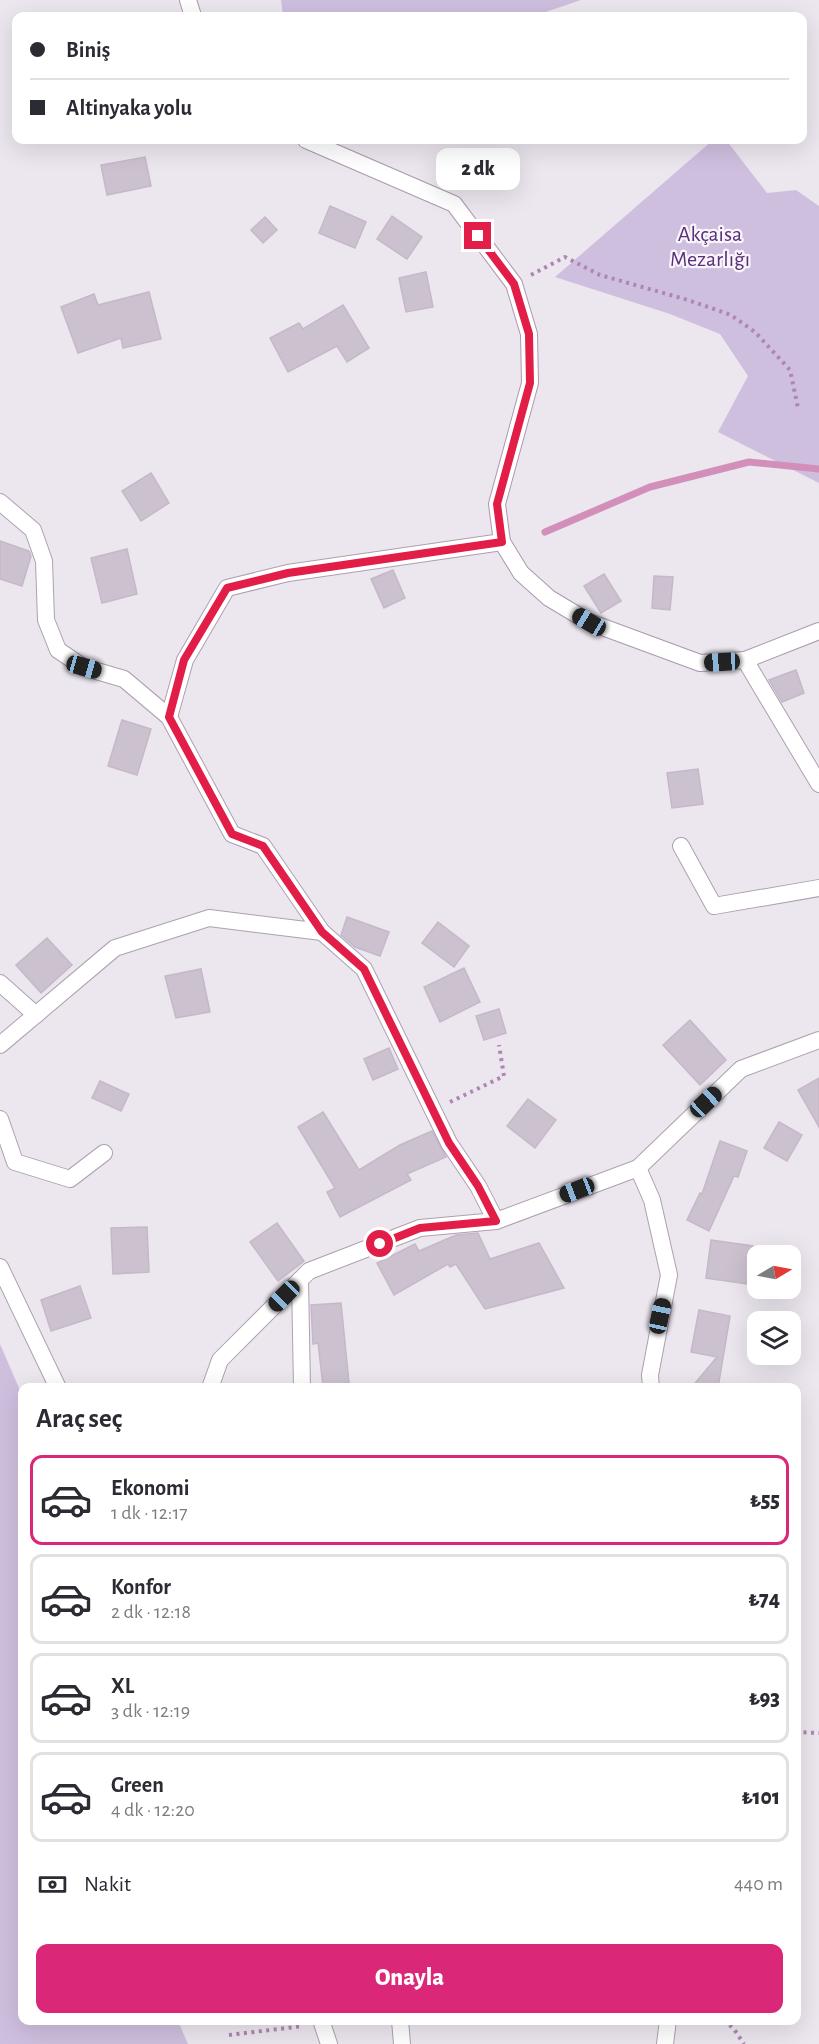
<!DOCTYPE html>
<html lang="tr">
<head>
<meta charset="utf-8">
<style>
  :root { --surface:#fff; --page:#f7f7f7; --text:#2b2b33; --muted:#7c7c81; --line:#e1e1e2; --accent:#db2777 }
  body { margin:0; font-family:"Alegreya Sans",sans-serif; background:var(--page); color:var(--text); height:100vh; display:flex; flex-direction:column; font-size:22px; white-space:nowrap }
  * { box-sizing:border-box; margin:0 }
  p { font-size:20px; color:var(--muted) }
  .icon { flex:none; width:33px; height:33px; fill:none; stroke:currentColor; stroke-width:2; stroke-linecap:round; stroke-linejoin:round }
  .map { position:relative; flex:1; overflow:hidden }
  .sheet { position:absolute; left:18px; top:1383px; width:783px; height:642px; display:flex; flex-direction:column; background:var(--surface); border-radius:12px; box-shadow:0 6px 24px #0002 }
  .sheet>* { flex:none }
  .banner { position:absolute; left:12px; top:12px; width:795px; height:132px; border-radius:12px; box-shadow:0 6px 24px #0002; display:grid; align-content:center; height:132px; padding:0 18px; background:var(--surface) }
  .needle { width:39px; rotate:80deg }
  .controls { position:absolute; left:747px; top:1245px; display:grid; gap:12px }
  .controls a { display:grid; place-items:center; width:54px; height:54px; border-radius:12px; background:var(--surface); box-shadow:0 6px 24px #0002; font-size:30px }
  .end { position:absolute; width:27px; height:27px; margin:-14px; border:8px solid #e11d48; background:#fff; box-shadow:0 0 0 3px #fff }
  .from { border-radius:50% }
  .bubble { position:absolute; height:42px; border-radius:12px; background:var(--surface); box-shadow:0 6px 24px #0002; font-size:20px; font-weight:800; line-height:42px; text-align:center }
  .car { position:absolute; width:18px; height:36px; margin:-18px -9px; border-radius:8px; box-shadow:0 0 4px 2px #0007; background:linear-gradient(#222 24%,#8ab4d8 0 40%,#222 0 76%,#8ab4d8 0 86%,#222 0) }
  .banner b { display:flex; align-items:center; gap:21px; height:57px; font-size:22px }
  .banner b+b { border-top:2px solid var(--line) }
  .banner i { width:15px; height:15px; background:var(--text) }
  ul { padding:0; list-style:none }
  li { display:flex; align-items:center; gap:18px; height:90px; margin:0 12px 9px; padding:0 6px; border:3px solid var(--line); border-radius:12px }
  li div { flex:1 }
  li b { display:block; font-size:22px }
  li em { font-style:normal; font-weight:800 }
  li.selected { border-color:var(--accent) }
  li>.icon { width:54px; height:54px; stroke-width:1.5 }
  h2 { padding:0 18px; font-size:27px; line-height:72px }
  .pay { display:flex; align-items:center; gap:15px; height:66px; padding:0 18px; font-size:22px }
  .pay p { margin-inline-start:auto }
  .action { display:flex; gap:12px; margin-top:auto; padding:12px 18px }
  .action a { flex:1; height:69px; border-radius:12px; background:var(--accent); color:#fff; font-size:24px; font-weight:800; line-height:69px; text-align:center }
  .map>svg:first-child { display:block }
</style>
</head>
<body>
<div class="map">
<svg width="819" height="2044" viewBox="0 0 819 2044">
  <rect width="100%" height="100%" fill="#ece6ee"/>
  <g fill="#cfbfdf">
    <path d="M281,0h300l-47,16h-251z"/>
    <path d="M713,140h13l41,53 29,-3 23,16v277l-101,-51 30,-56 -28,-42 -50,-20 -115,-37z"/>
    <path d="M0,1344l22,51v625l156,1 10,23h-188z"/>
  </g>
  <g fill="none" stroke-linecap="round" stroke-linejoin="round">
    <path stroke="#d28fb9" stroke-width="7" d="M545,532l105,-45 99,-25 70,7"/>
  </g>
  <g fill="#ccc2cf" stroke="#c5b8c8" stroke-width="1.5">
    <path d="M145,157l6,29 -44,9 -6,-30z"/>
    <path d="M330,206l36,16 -11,26 -36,-15z"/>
    <path d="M392,216l30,21 -15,22 -30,-20z"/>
    <path d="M265,217l12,13 -14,13 -12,-13z"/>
    <path d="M426,272l7,35 -27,5 -7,-34z"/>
    <path d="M149,292l12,47 -38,9 -2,-10 -43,15 -17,-46 33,-13 4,11z"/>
    <path d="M343,305l26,43 -22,14 -10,-16 -49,26 -18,-34 29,-15 4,6z"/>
    <path d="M151,473l18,30 -28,18 -19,-30z"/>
    <path d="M0,541l29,10 2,5 -9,30 -22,-7z"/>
    <path d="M127,549l10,45 -35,9 -11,-45z"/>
    <path d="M393,570l12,28 -21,10 -13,-29z"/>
    <path d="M604,574l17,27 -20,12 -17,-27z"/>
    <path d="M654,576l19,1 -3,33 -18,-2z"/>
    <path d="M796,670l8,23 -22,9 -13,-22z"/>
    <path d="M122,720l29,9 -14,46 -29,-9z"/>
    <path d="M698,769l5,35 -31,4 -5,-35z"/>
    <path d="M347,917l42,15 -9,24 -25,-9 -14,-12z"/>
    <path d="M438,922l31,24 -15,21 -32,-24z"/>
    <path d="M47,938l25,27 -31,28 -25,-28z"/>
    <path d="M464,968l16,34 -40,20 -16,-35z"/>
    <path d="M201,969l9,43 -34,6 -11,-42z"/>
    <path d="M499,1009l7,24 -22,7 -8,-24z"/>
    <path d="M690,1020l36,40 -26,25 -37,-40z"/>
    <path d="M389,1048l9,21 -25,11 -9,-21z"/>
    <path d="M819,1078v49l-21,-37z"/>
    <path d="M100,1081l29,13 -8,17 -29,-13z"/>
    <path d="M528,1099l28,21 -21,28 -28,-22z"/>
    <path d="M323,1112l36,58 41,-25 32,-14 14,26 -39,17 4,6 -71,37 -13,-25 8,-4 -37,-61z"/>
    <path d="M779,1122l23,13 -15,26 -23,-13z"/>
    <path d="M720,1141l27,10 -9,26 -4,-1 -25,55 -22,-11 13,-27 2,1z"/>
    <path d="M277,1223l27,38 -26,20 -28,-39z"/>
    <path d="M147,1227l2,45 -36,2 -2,-46z"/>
    <path d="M478,1233l12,26 49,-16 25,45 -79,21 -29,-45 -6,3 -2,-3 -54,31 -17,-32 38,-19 4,7 37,-16z"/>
    <path d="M711,1240l42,6 -6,38 -41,-6z"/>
    <path d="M80,1286l11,32 -40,13 -10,-31z"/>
    <path d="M341,1303l8,80 -26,3 -5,-43 -5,1 -2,-39z"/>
    <path d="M699,1310l31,6 -12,72h-27l26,-31 -26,-5z"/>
  </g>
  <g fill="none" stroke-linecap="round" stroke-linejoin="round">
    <g stroke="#aea0b0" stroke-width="18">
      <g id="minor">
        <path d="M0,502l33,28 11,31 2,59 12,30 25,17 41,12 45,38 63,117 31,12 59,86 42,37 85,174 29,43 18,35"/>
        <path d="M745,660l74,124"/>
        <path d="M169,717l16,-57 42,-72 61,-15 214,-31"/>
        <path d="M681,846l33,60 105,-18"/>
        <path d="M0,983l36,32"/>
        <path d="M0,1045l115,-97 94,-30 113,14"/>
        <path d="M0,1119l15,43 55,17 34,-26"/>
        <path d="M638,1168l14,32 17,75 -19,100 1,13"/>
        <path d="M0,1267l58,121"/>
        <path d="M300,1280l2,108"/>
        <path d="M210,1388l10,-28 89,-89 111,-43 76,-7 142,-53 103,-99 78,-29"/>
        <path d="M321,2020l8,24"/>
        <path d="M400,2020l2,24"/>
        <path d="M665,2044l3,-24"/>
      </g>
    </g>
    <g stroke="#ac98af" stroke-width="18">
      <g id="secondary">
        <path d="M188,0l5,16"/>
        <path d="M306,140l148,64 60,80 15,50 1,49 -33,121 5,38 19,31 28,25 40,24 111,41 45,-3 74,-29"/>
      </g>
    </g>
    <g stroke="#ae86b2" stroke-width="4" stroke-dasharray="3 4.5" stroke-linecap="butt">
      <path d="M531,275l34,-18 35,18 88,25 43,15 24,17 35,38 8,38"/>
      <path d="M450,1102l54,-26 -5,-31"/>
      <path d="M796,1732l23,1"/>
      <path d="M724,2020l10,9 10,15"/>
      <path d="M229,2035l74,-9"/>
    </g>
    <use href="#minor" stroke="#fff" stroke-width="16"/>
    <use href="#secondary" stroke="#fff" stroke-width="16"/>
  </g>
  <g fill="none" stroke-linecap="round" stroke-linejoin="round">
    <path stroke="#e11d48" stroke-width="8" d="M380,1244l40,-16 76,-7 -18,-35 -29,-43 -85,-174 -42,-37 -59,-86 -31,-12 -63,-117 15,-57 43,-72 61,-15 214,-31 -5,-38 33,-121 -1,-49 -15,-50 -36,-48"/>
  </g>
  <g text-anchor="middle" stroke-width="4.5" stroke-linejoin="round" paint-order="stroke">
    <g font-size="22" fill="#5b2e78" stroke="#f9f6fb">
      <text x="710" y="241">Akçaisa<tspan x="710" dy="25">Mezarlığı</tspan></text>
    </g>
  </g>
</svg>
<div class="controls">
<a><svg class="needle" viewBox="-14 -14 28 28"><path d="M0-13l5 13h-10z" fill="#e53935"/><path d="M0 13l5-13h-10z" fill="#7c7c81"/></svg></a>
<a><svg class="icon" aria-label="layers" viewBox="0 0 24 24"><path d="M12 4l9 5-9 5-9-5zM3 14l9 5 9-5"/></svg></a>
</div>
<i class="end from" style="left:380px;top:1244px"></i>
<i class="end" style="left:478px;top:236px"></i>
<div class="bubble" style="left:436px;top:148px;width:84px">2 dk</div>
<i class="car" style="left:589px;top:622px;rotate:301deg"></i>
<i class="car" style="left:722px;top:662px;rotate:267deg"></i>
<i class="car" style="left:84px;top:667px;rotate:106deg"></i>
<i class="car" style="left:706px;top:1102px;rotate:47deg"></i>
<i class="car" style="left:577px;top:1190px;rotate:249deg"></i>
<i class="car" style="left:284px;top:1296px;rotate:225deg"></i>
<i class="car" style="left:660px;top:1316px;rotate:12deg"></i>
<div class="banner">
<b><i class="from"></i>Biniş</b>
<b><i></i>Altinyaka yolu</b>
</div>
<section class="sheet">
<h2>Araç seç</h2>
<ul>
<li class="selected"><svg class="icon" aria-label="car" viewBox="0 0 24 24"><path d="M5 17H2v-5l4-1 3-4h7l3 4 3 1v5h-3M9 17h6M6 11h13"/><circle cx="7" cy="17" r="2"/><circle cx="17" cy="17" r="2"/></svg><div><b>Ekonomi</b><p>1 dk · 12:17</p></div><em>₺55</em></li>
<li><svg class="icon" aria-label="car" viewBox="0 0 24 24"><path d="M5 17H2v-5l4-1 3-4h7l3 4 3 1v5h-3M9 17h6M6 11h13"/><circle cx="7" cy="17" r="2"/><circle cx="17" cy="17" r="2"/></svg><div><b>Konfor</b><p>2 dk · 12:18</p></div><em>₺74</em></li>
<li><svg class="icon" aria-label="car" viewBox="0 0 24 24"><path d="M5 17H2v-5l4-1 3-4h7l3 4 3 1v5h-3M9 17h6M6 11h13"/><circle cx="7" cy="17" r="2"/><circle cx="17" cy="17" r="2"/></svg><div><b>XL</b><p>3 dk · 12:19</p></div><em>₺93</em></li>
<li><svg class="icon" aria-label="car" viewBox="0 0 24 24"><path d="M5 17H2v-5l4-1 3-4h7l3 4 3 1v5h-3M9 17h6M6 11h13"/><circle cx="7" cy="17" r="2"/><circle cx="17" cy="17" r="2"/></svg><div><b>Green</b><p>4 dk · 12:20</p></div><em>₺101</em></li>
</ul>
<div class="pay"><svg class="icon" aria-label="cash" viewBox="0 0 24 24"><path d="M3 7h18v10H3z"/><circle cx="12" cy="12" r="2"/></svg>Nakit<p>440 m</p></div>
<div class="action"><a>Onayla</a></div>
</section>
</div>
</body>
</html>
